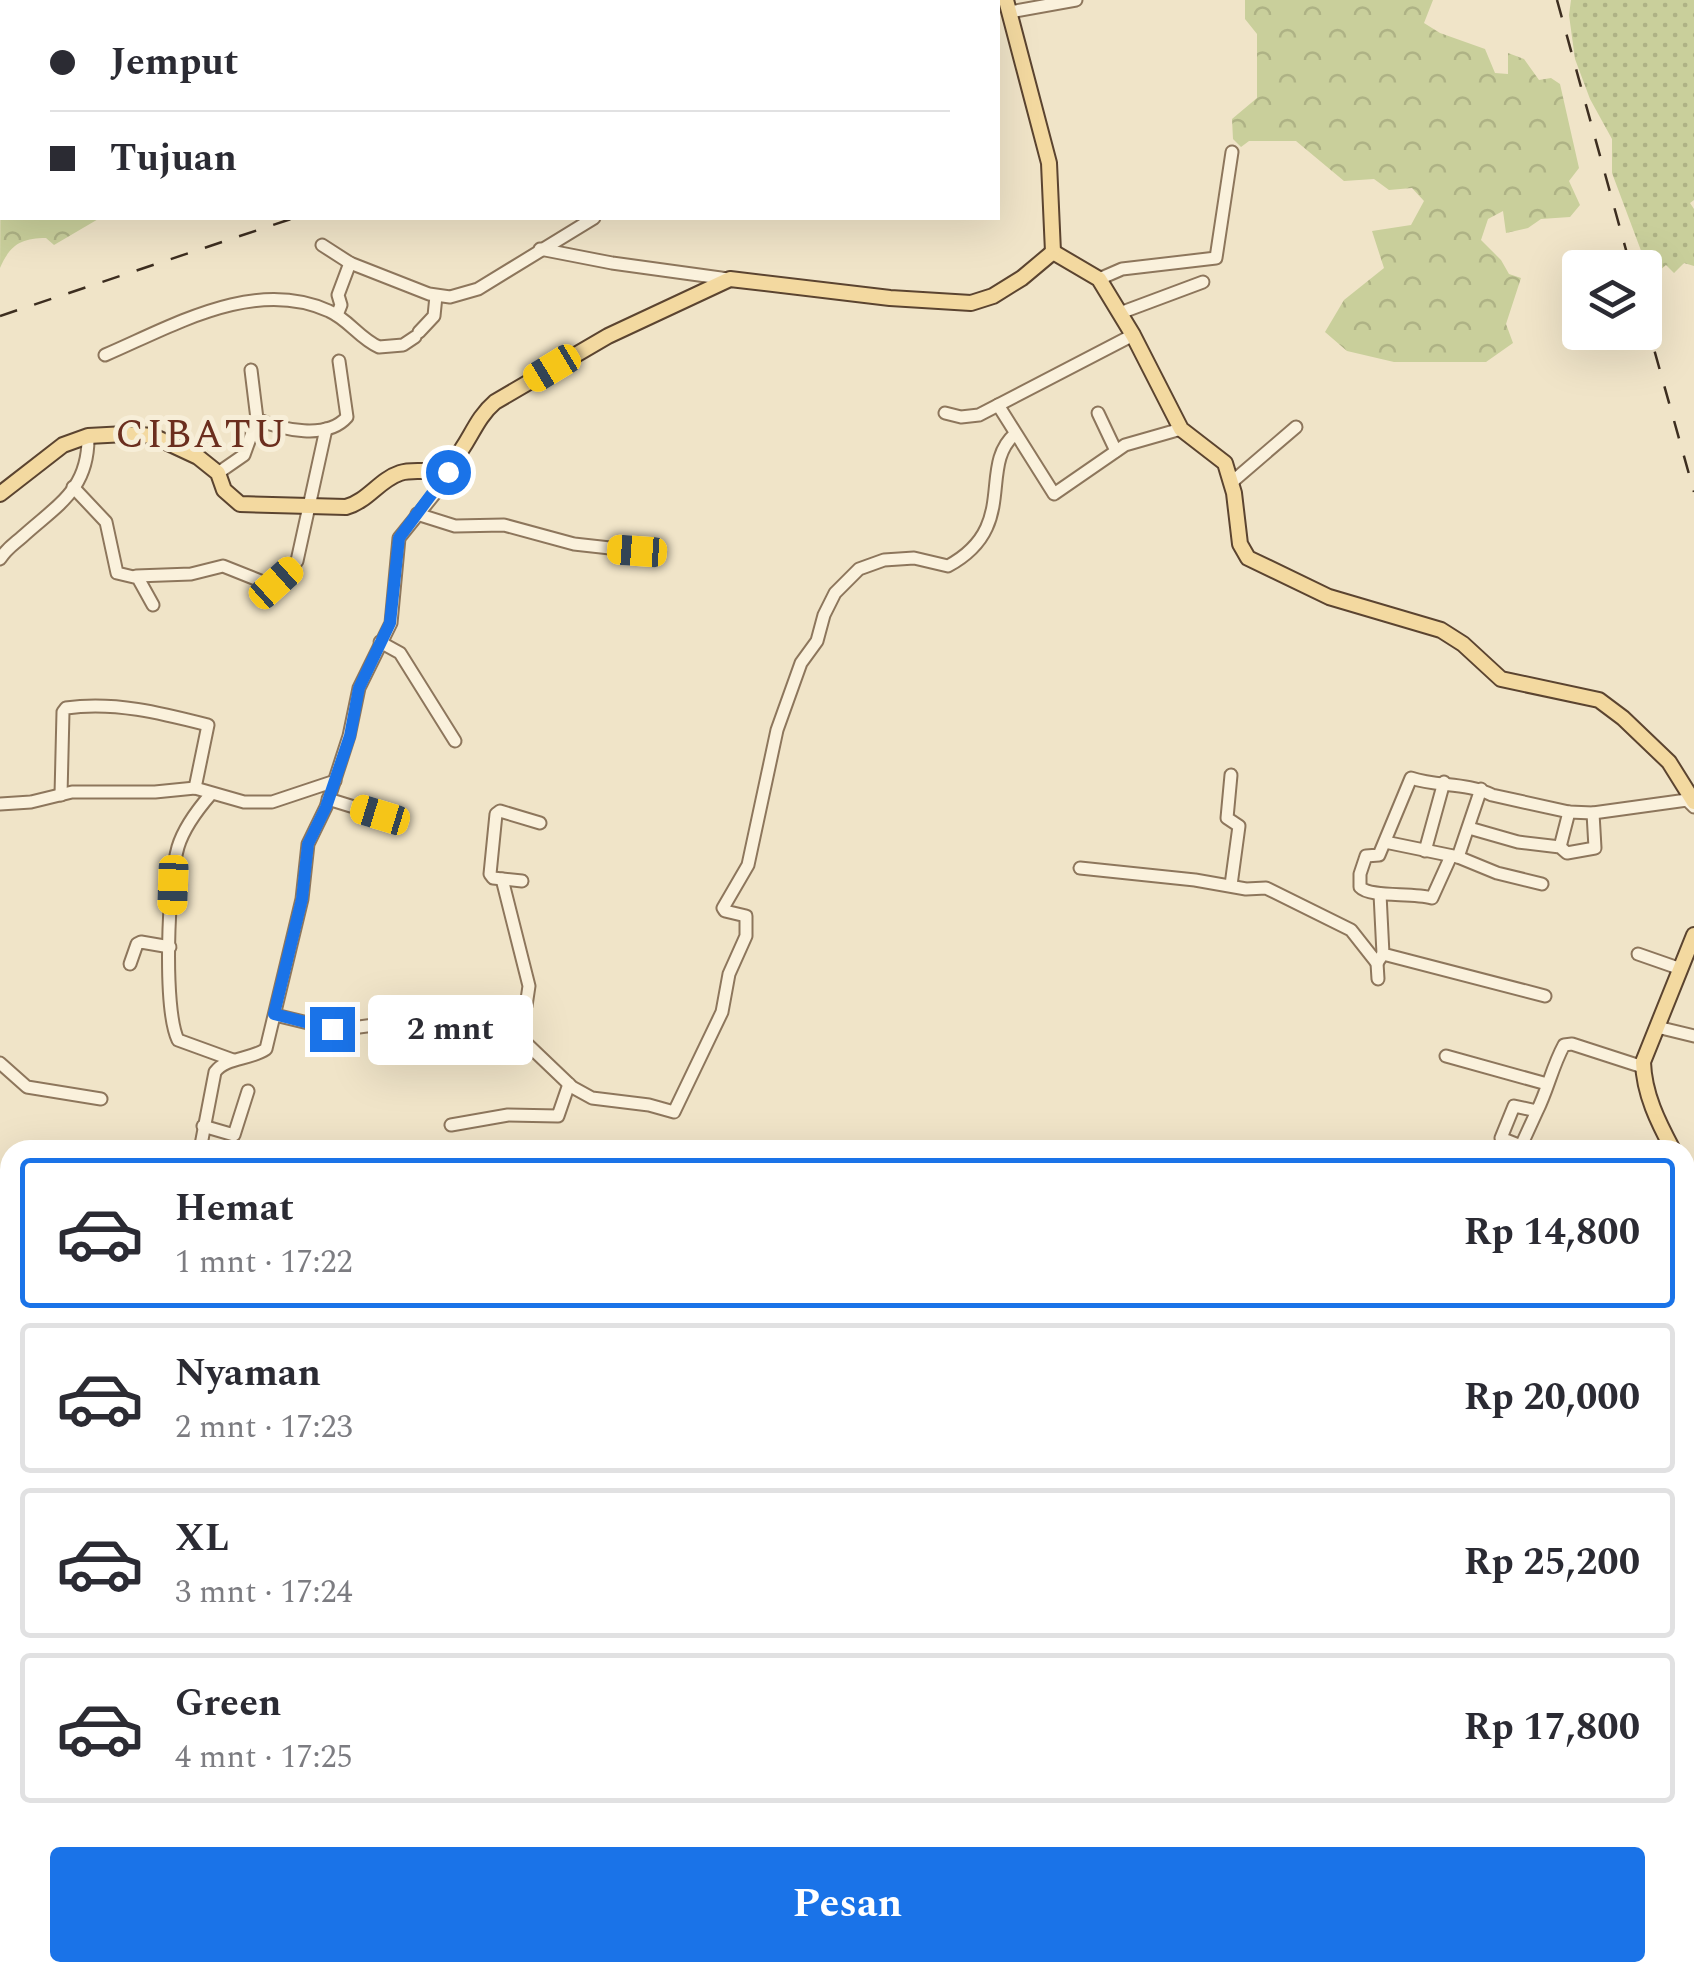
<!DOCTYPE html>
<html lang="id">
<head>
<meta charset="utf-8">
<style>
  :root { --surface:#fff; --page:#f7f7f7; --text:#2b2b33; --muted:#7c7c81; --line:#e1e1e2; --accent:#1a73e8 }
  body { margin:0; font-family:Spectral,serif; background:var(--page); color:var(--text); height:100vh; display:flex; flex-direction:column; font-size:38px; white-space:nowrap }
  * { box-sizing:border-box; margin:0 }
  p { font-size:32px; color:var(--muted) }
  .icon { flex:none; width:55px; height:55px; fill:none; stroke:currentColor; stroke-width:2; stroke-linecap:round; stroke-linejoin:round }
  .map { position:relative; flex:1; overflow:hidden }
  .panel { position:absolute; left:0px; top:1140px; width:1695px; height:842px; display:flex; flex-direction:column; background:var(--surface); border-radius:30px 30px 0 0; box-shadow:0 10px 40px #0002 }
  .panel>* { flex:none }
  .banner { position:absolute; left:0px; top:0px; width:1000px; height:220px; box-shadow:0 10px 40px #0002; display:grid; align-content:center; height:220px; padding:0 50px; background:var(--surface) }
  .tools { position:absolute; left:1562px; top:250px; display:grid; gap:20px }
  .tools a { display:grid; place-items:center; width:100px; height:100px; border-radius:10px; background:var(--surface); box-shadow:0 10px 40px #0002; font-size:50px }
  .end { position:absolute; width:45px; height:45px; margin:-22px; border:12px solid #1a73e8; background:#fff; box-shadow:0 0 0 5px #fff }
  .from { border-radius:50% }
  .bubble { position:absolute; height:70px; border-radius:10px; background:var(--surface); box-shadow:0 10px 40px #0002; font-size:32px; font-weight:700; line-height:70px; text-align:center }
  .car { position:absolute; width:30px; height:60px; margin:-30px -15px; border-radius:12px; box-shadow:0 0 8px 2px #0007; background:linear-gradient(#f5c518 24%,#345 0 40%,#f5c518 0 76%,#345 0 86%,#f5c518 0) }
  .banner b { display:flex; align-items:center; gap:35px; height:95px; font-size:38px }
  .banner b+b { border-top:2px solid var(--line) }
  .banner i { width:25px; height:25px; background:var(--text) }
  ul { padding:18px 0 0; list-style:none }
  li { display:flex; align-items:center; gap:30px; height:150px; margin:0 20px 15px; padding:0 30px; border:5px solid var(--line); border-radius:10px }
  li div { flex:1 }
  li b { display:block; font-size:38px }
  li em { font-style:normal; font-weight:700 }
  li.selected { border-color:var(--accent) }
  li>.icon { width:90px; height:90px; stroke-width:1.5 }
  .primary-button { display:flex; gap:20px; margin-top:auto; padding:20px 50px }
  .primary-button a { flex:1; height:115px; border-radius:10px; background:var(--accent); color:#fff; font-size:40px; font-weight:700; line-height:115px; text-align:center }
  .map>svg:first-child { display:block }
</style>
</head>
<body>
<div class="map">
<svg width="1694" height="1982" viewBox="0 0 1694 1982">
  <defs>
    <pattern id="farmland-rules" width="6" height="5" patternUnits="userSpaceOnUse" patternTransform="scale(2.5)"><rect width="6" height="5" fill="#e6deb5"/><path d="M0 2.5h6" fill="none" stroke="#c6bf9b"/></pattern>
    <pattern id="grass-dots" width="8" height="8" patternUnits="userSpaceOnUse" patternTransform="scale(2.5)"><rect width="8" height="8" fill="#c9cf9b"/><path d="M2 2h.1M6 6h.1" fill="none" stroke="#aeb285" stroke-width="1.8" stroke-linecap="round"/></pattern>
    <pattern id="forest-crowns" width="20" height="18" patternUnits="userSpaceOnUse" patternTransform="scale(2.5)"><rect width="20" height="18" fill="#c9cf9b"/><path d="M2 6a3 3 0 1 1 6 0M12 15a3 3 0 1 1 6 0" fill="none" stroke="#aeb285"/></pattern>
  </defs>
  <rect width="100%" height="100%" fill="#f0e4c8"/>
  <g fill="url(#farmland-rules)">
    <path d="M617,1973h103l-9,9h-90z"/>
    <path d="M774,1973l226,-1v10h-217z"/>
  </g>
  <path fill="url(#grass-dots)" d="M1571,0h123v200l-4,3 4,6v57l-10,-3 -10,10 -8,-8 -7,6 -13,-7 -34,-91v-34l-22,-40 -15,-40 -6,-44z"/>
  <g fill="url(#forest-crowns)">
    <path d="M1245,0h188l-9,23 16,10 45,16 10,24 13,1v-21l16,6 15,21 12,-2 9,6 19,84 -10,13 11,24 -10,12 -29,2 -13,9 -22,5 -3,-22 -15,8 -7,21 20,20 8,14 12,4 -15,46 7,19 -27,19h-92l-47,-11 -22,-19 19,-32 40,-32 -12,-37 39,-6 13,-24 -12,-13 -23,2 -15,-11 -30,2 -48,-40h-47l-8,6 -8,-8 -1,-20 25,-21v-64l-12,-15z"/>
    <path d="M2,37v181h98l-46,27 -8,-7c-25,0 -36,7 -46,30z"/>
    <path d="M10,1792v180h251v10h-261v-188z"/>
    <path d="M288,1973l172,-1 1,1 -1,9h-172z"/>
  </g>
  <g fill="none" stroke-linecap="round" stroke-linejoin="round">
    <g stroke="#a9c4bc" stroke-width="18">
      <path d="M58,2h13"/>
      <path d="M99,2l3,-2"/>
      <path d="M0,13h2"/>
    </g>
    <g stroke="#8d765c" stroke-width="15">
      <g id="minor">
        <path d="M487,0l1,2"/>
        <path d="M595,0v2"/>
        <path d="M505,2l8,-2"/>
        <path d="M971,2l4,-2"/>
        <path d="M1010,12l66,-12"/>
        <path d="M322,245l28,18 79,31 21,3 28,-8 116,-71"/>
        <path d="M540,249l72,14 116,16"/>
        <path d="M1099,279l23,-10 94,-11 16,-106"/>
        <path d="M1120,313l83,-31"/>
        <path d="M337,315l4,-10 -3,-10 12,-32"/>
        <path d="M419,332l15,-16 2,-20"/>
        <path d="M105,355c68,-29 149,-78 224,-44 19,8 31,28 50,36l24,-2 12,-8"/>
        <path d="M251,370l6,49c25,11 70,21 90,-2l-8,-56"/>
        <path d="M998,405l56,89 71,-49 56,-16"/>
        <path d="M945,413l16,4 18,-2 154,-80"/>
        <path d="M1098,413l18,38"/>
        <path d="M218,473l26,-18 13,-36"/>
        <path d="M1232,482l64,-55"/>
        <path d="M73,487l33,35 11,51 21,5 15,27"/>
        <path d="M417,514l38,12 49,-1 70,19 63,7"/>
        <path d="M0,559c6,-10 14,-15 22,-22 35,-32 67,-47 66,-101"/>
        <path d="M136,576l55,-2 32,-8 45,18 8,-1 21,-22 29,-132"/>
        <path d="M380,642l20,11 55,88"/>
        <path d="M211,794c-13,15 -27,33 -33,53 -10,34 -15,162 0,193l55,20"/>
        <path d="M61,795l2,-83 3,-4c48,-7 95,5 142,17l-13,63"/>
        <path d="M328,799l52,16"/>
        <path d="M0,804l31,-2 41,-10h83l40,-4 49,14h28l63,-21"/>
        <path d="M1469,828l49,14 42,5 7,6 28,-5 -2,-35"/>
        <path d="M1385,842l73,15 39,16 45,11"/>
        <path d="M1560,847l9,-35"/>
        <path d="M1425,851l19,-69"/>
        <path d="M1451,856l-19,42c-20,-6 -62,0 -72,-11v-13l6,-18 13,-1 32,-77c26,9 55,4 81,17l77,17 24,1 94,-13 7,7"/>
        <path d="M1458,857l23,-68"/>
        <path d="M1080,868l115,12 51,9 20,-1 85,42 26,33 6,-9"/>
        <path d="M502,879l27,107 -3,20 -19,28"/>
        <path d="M522,881l-29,-3 -3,-4 6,-60 4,-3 40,12"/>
        <path d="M1231,885l8,-59 -12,-8 4,-43"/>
        <path d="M1380,894l3,60 162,42"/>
        <path d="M1638,954l43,15"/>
        <path d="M1377,963l1,16"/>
        <path d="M130,964l7,-20 4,-2 29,5"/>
        <path d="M275,1015l62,15 37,-5h75l45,6 33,13 45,43 20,11 57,7 25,7 48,-100 7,-38 17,-38v-20l-21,-5 -2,-3 25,-43 29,-135 24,-67 16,-22 7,-26 11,-22 24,-24 25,-9 30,-2 34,8c72,-39 29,-99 67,-132"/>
        <path d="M1657,1027l37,9"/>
        <path d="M1446,1056l101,28"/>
        <path d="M0,1063l27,24 74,12"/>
        <path d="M1537,1111l-16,35 -20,-8 13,-32 23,5c11,-22 15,-44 27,-66l8,-1 71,23"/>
        <path d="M451,1125l57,-10 50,1 11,-32"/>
        <path d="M203,1126l31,9 14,-44"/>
        <path d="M200,1150l15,-78c11,-15 35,-12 51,-23l36,-150 6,-55 18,-37 23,-71 10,-48 32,-65 8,-85 38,-47 13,-26"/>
        <path d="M1685,1483l9,-1"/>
        <path d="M0,1529l10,3"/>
        <path d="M1685,1720l9,2"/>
        <path d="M1149,1972l12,7"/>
        <path d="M483,1982l5,-10"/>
      </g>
    </g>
    <g stroke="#5b4430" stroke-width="18">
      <g id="major">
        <path d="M1006,0l43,163 4,89"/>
        <path d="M1053,252l46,27 34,56 48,94 44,34 9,30 6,51 8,14 81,39 112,33 22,14 38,35 98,21 24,18 46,44 25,40"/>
        <path d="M0,494l63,-49 25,-9 38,-2 27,2 45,21 20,16 6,17 16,14 106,3c22,-6 33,-27 54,-34 18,-6 38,5 53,-12 17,-19 22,-42 42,-59l113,-66 122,-57 160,19 81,5 22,-7 29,-18 31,-26"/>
        <path d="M1673,1150c-15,-28 -29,-56 -30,-88l51,-127"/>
        <path d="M1685,1176l9,19"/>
      </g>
    </g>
    <use href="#minor" stroke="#faf1dc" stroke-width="11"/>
    <use href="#major" stroke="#f3d9a0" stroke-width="14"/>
    <g stroke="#3d2e20" stroke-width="2.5" stroke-dasharray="18 18" stroke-linecap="butt">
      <path d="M1557,0l74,268"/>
      <path d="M814,2l4,-2"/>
      <path d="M0,316l294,-98"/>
      <path d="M1645,317l49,175"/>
    </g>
  </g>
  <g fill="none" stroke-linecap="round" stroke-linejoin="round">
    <path stroke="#1a73e8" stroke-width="12" d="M332,1029l-58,-15 28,-115 6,-55 18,-37 24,-71 9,-48 31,-65 9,-85 49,-66"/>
  </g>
  <g text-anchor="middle" stroke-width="10" stroke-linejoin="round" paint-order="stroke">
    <g font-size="40" letter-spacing="2.5" fill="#6b2e1e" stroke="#f7eed8">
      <text x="202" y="447">CIBATU</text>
    </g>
  </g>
</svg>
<div class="tools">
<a><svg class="icon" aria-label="layers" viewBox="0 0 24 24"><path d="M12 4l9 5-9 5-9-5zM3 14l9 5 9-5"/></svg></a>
</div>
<i class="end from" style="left:448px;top:472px"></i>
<i class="end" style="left:332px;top:1029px"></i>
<div class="bubble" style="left:368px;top:995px;width:165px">2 mnt</div>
<i class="car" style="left:552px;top:368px;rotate:239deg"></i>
<i class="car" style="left:637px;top:551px;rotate:274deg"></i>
<i class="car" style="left:276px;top:583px;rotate:48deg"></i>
<i class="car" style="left:380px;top:815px;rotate:287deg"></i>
<i class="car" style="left:173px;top:885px;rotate:182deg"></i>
<div class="banner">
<b><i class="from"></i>Jemput</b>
<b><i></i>Tujuan</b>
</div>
<section class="panel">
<ul>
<li class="selected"><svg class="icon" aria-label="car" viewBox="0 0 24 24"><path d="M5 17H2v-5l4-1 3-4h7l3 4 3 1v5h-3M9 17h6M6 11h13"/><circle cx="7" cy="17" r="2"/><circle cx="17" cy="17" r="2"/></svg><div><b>Hemat</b><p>1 mnt · 17:22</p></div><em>Rp 14,800</em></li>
<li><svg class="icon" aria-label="car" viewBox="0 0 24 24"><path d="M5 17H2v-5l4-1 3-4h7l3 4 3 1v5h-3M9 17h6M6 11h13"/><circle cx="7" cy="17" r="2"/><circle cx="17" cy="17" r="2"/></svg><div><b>Nyaman</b><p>2 mnt · 17:23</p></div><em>Rp 20,000</em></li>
<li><svg class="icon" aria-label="car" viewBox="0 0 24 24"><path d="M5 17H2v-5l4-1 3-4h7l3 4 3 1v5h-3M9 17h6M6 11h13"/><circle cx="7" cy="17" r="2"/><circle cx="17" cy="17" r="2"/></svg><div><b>XL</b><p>3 mnt · 17:24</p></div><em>Rp 25,200</em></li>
<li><svg class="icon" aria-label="car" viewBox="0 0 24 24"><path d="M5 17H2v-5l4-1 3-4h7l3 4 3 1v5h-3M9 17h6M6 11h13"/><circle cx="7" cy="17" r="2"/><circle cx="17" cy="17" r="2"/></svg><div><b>Green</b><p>4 mnt · 17:25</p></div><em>Rp 17,800</em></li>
</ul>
<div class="primary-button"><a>Pesan</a></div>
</section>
</div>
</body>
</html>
